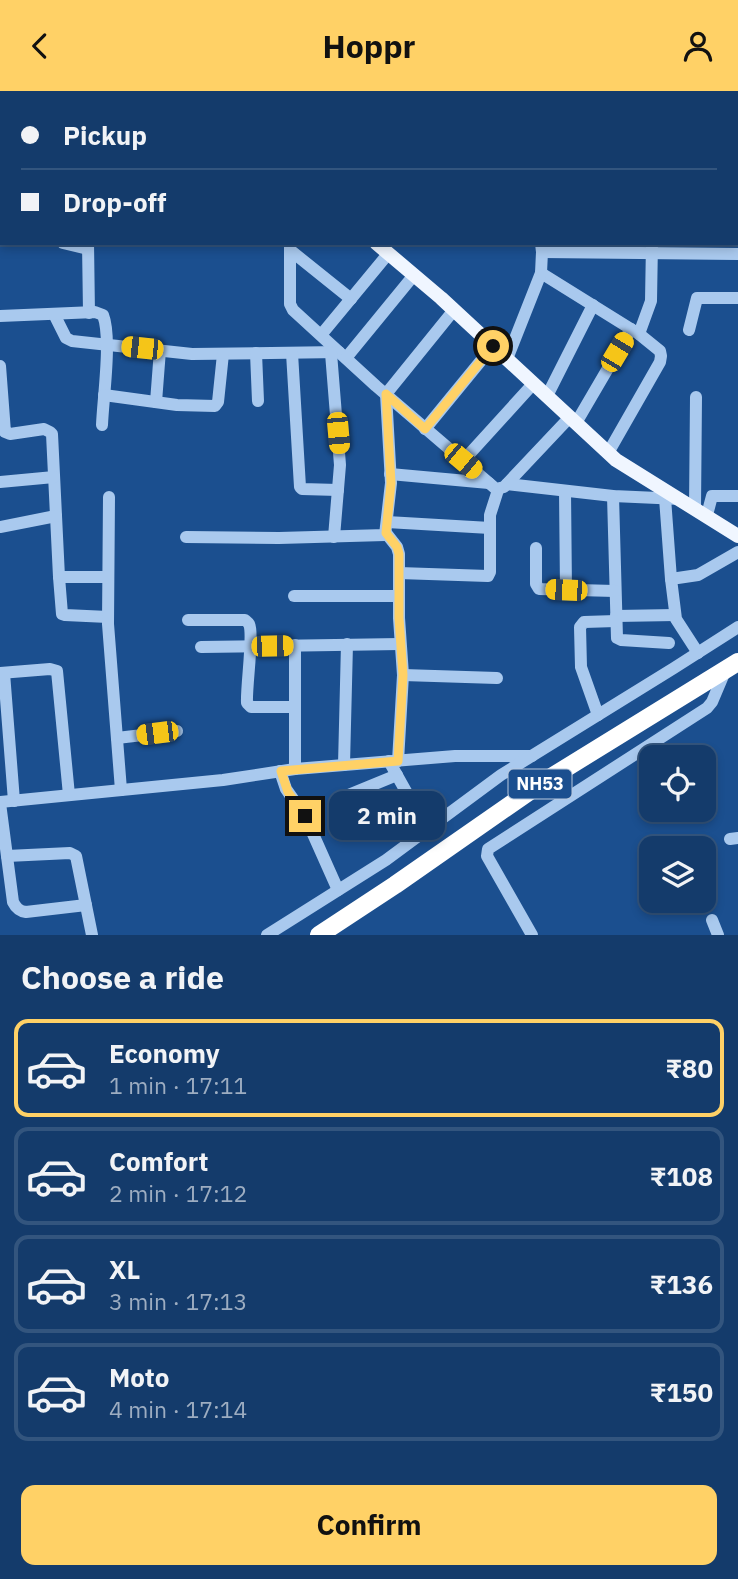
<!DOCTYPE html>
<html lang="en">
<head>
<meta charset="utf-8">
<style>
  :root { --surface:#143b6b; --page:#214673; --text:#f1f3f6; --muted:#9dadc1; --line:#33557e; --accent:#ffd166 }
  body { margin:0; font-family:"IBM Plex Sans",sans-serif; background:var(--page); color:var(--text); height:100vh; display:flex; flex-direction:column; font-size:26px; white-space:nowrap }
  * { box-sizing:border-box; margin:0 }
  p { font-size:23px; color:var(--muted) }
  .icon { flex:none; width:38px; height:38px; fill:none; stroke:currentColor; stroke-width:2; stroke-linecap:round; stroke-linejoin:round }
  .map { position:relative; height:844px; overflow:hidden }
  .details { display:flex; flex-direction:column; background:var(--surface); flex:1 }
  .details>* { flex:none }
  .banner { position:absolute; left:0px; top:0px; width:738px; height:154px; box-shadow:0 4px 10px #0003,0 0 0 2px var(--line); display:grid; align-content:center; height:154px; padding:0 21px; background:var(--surface) }
  .buttons { position:absolute; left:639px; top:654px; display:grid; gap:14px }
  .buttons a { display:grid; place-items:center; width:77px; height:77px; border-radius:14px; background:var(--surface); box-shadow:0 4px 10px #0003,0 0 0 2px var(--line); font-size:35px }
  .end { position:absolute; width:32px; height:32px; margin:-16px; border:9px solid #ffd166; background:#111; box-shadow:0 0 0 4px #111 }
  .from { border-radius:50% }
  .bubble { position:absolute; height:49px; border-radius:14px; background:var(--surface); box-shadow:0 4px 10px #0003,0 0 0 2px var(--line); font-size:23px; font-weight:700; line-height:49px; text-align:center }
  .car { position:absolute; width:21px; height:42px; margin:-21px -10px; border-radius:9px; box-shadow:0 0 5px 2px #0007; background:linear-gradient(#f5c518 24%,#345 0 40%,#f5c518 0 76%,#345 0 86%,#f5c518 0) }
  .banner b { display:flex; align-items:center; gap:24px; height:66px; font-size:26px }
  .banner b+b { border-top:2px solid var(--line) }
  .banner i { width:18px; height:18px; background:var(--text) }
  ul { padding:0; list-style:none }
  li { display:flex; align-items:center; gap:21px; height:98px; margin:0 14px 10px; padding:0 7px; border:4px solid var(--line); border-radius:14px }
  li div { flex:1 }
  li b { display:block; font-size:26px }
  li em { font-style:normal; font-weight:700 }
  li.selected { border-color:var(--accent) }
  li>.icon { width:63px; height:63px; stroke-width:1.5 }
  h2 { padding:0 21px; font-size:32px; line-height:84px }
  .button { display:flex; gap:14px; margin-top:auto; padding:14px 21px }
  .button a { flex:1; height:80px; border-radius:14px; background:var(--accent); color:#111; font-size:28px; font-weight:700; line-height:80px; text-align:center }
  header { display:flex; justify-content:space-between; align-items:center; height:91px; padding:0 21px; background:var(--accent); color:#111; font-size:32px; font-weight:700 }
  .map>svg:first-child { display:block }
</style>
</head>
<body>
<header><svg class="icon" aria-label="back" viewBox="0 0 24 24"><path d="M15 5l-7 7 7 7"/></svg>Hoppr<svg class="icon" aria-label="person" viewBox="0 0 24 24"><circle cx="12" cy="8" r="4"/><path d="M4 21q1-7 8-7t8 7"/></svg></header>
<div class="map">
<svg width="738" height="844" viewBox="0 0 738 844">
  <rect width="100%" height="100%" fill="#1b4f8f"/>
  <g fill="none" stroke-linecap="round" stroke-linejoin="round">
    <g stroke="#a9c9ee" stroke-width="12">
      <path d="M258,0l6,2"/>
      <path d="M454,0l3,2"/>
      <path d="M705,0v2"/>
      <path d="M104,2v-2"/>
      <path d="M202,2v-2"/>
      <path d="M291,2v-2"/>
      <path d="M382,2v-2"/>
      <path d="M552,2v-2"/>
      <path d="M737,6h1"/>
      <path d="M737,50h1"/>
      <path d="M0,75l2,-4"/>
      <path d="M737,107h1"/>
      <path d="M0,131l2,1"/>
      <path d="M63,152l25,6"/>
      <path d="M88,152l1,70"/>
      <path d="M290,152v61l3,6 83,76 120,103 8,-2 66,-70"/>
      <path d="M541,152l1,9 196,2"/>
      <path d="M290,159l61,49"/>
      <path d="M541,182l98,61 21,17 1,5 -1,6 -52,91"/>
      <path d="M54,223l12,24 6,3 120,13 147,-2"/>
      <path d="M0,225l95,-4 8,3c9,23 0,83 -1,110"/>
      <path d="M689,239l8,-32h41"/>
      <path d="M639,243l12,-33 1,-58"/>
      <path d="M321,244l67,-81"/>
      <path d="M256,262l2,48"/>
      <path d="M292,262l8,134 2,2 36,1"/>
      <path d="M331,262l9,112 -6,72"/>
      <path d="M346,267l68,-83"/>
      <path d="M507,268l34,-86 1,-21"/>
      <path d="M0,275l5,66 5,2 34,-5 6,3 2,2 7,143 3,37 3,1 43,2"/>
      <path d="M104,304l73,10 38,1 3,-4 5,-48"/>
      <path d="M547,305l46,-91"/>
      <path d="M156,311l4,-52"/>
      <path d="M576,332l55,-94"/>
      <path d="M425,338l68,-83"/>
      <path d="M463,370l70,-77"/>
      <path d="M390,383l99,9"/>
      <path d="M0,391l54,-5"/>
      <path d="M507,393l106,12 67,3"/>
      <path d="M565,400l1,99"/>
      <path d="M613,405l4,142 4,2 48,3"/>
      <path d="M109,406l-1,127 13,166"/>
      <path d="M665,407l6,81"/>
      <path d="M695,417l1,-111"/>
      <path d="M707,424l5,-19h26"/>
      <path d="M387,431l103,6"/>
      <path d="M0,436l56,-11"/>
      <path d="M386,442l11,14 2,7v64l4,57 -5,86"/>
      <path d="M186,446l93,1 106,-3 6,-52 -5,-89 68,-84"/>
      <path d="M536,457v36l3,5 76,2"/>
      <path d="M399,482l89,3 2,-4v-57l8,-25"/>
      <path d="M59,486h49"/>
      <path d="M294,505h105"/>
      <path d="M616,525l59,-1"/>
      <path d="M188,529h57c1,1 3,2 4,4 5,10 -3,63 -2,79l4,4h44"/>
      <path d="M295,554v124"/>
      <path d="M201,556l199,-3"/>
      <path d="M698,562l-22,-34 -5,-40 27,-4 40,-23"/>
      <path d="M0,582l50,-4 7,2 12,124"/>
      <path d="M4,582l10,128"/>
      <path d="M403,584l94,3"/>
      <path d="M598,624l-17,-48 -1,-40 4,-5 32,-1"/>
      <path d="M117,647l60,-7"/>
      <path d="M389,670l38,68"/>
      <path d="M344,674l3,-121"/>
      <path d="M280,680l6,18 19,27 33,74"/>
      <path d="M341,707l56,-23"/>
      <path d="M0,711l223,-22 72,-11 160,-13h77"/>
      <path d="M0,712l13,99c3,6 6,9 13,10l60,-7"/>
      <path d="M730,748l8,-1"/>
      <path d="M7,765l63,-3 6,3 16,79"/>
      <path d="M712,829l6,15"/>
      <path d="M267,844l119,-75 115,-85 173,-107 64,-41"/>
      <path d="M532,844l-45,-79 1,-7 219,-141 5,-6 14,-33"/>
    </g>
    <g stroke="#f0f6ff" stroke-width="14">
      <path d="M33,0l2,2"/>
      <path d="M376,152l65,55 175,162 122,76"/>
    </g>
    <path stroke="#fff" stroke-width="18" d="M319,844l76,-50 145,-101 198,-122"/>
  </g>
  <g fill="none" stroke-linecap="round" stroke-linejoin="round">
    <path stroke="#ffd166" stroke-width="9" d="M305,725l-17,-24 -7,-21 117,-10 5,-86 -4,-57v-64l-2,-7 -11,-14 5,-50 -5,-89 39,35 68,-83"/>
  </g>
  <g text-anchor="middle" stroke-width="6" stroke-linejoin="round" paint-order="stroke">
    <rect fill="#1b4f8f" stroke="#bbcadd" stroke-width="2" x="508.5" y="678.5" width="63" height="29" rx="5"/>
    <g font-size="18" font-weight="bold" fill="#fff">
      <text x="540" y="699">NH53</text>
    </g>
  </g>
</svg>
<div class="buttons">
<a><svg class="icon" aria-label="locate" viewBox="0 0 24 24"><circle cx="12" cy="12" r="6"/><path d="M12 2v4M12 18v4M2 12h4M18 12h4"/></svg></a>
<a><svg class="icon" aria-label="layers" viewBox="0 0 24 24"><path d="M12 4l9 5-9 5-9-5zM3 14l9 5 9-5"/></svg></a>
</div>
<i class="end from" style="left:493px;top:255px"></i>
<i class="end" style="left:305px;top:725px"></i>
<div class="bubble" style="left:329px;top:700px;width:116px">2 min</div>
<i class="car" style="left:142px;top:257px;rotate:276deg"></i>
<i class="car" style="left:617px;top:261px;rotate:31deg"></i>
<i class="car" style="left:338px;top:342px;rotate:175deg"></i>
<i class="car" style="left:463px;top:370px;rotate:130deg"></i>
<i class="car" style="left:566px;top:499px;rotate:272deg"></i>
<i class="car" style="left:272px;top:555px;rotate:89deg"></i>
<i class="car" style="left:157px;top:642px;rotate:263deg"></i>
<div class="banner">
<b><i class="from"></i>Pickup</b>
<b><i></i>Drop-off</b>
</div>
</div>
<section class="details">
<h2>Choose a ride</h2>
<ul>
<li class="selected"><svg class="icon" aria-label="car" viewBox="0 0 24 24"><path d="M5 17H2v-5l4-1 3-4h7l3 4 3 1v5h-3M9 17h6M6 11h13"/><circle cx="7" cy="17" r="2"/><circle cx="17" cy="17" r="2"/></svg><div><b>Economy</b><p>1 min · 17:11</p></div><em>₹80</em></li>
<li><svg class="icon" aria-label="car" viewBox="0 0 24 24"><path d="M5 17H2v-5l4-1 3-4h7l3 4 3 1v5h-3M9 17h6M6 11h13"/><circle cx="7" cy="17" r="2"/><circle cx="17" cy="17" r="2"/></svg><div><b>Comfort</b><p>2 min · 17:12</p></div><em>₹108</em></li>
<li><svg class="icon" aria-label="car" viewBox="0 0 24 24"><path d="M5 17H2v-5l4-1 3-4h7l3 4 3 1v5h-3M9 17h6M6 11h13"/><circle cx="7" cy="17" r="2"/><circle cx="17" cy="17" r="2"/></svg><div><b>XL</b><p>3 min · 17:13</p></div><em>₹136</em></li>
<li><svg class="icon" aria-label="car" viewBox="0 0 24 24"><path d="M5 17H2v-5l4-1 3-4h7l3 4 3 1v5h-3M9 17h6M6 11h13"/><circle cx="7" cy="17" r="2"/><circle cx="17" cy="17" r="2"/></svg><div><b>Moto</b><p>4 min · 17:14</p></div><em>₹150</em></li>
</ul>
<div class="button"><a>Confirm</a></div>
</section>
</body>
</html>
